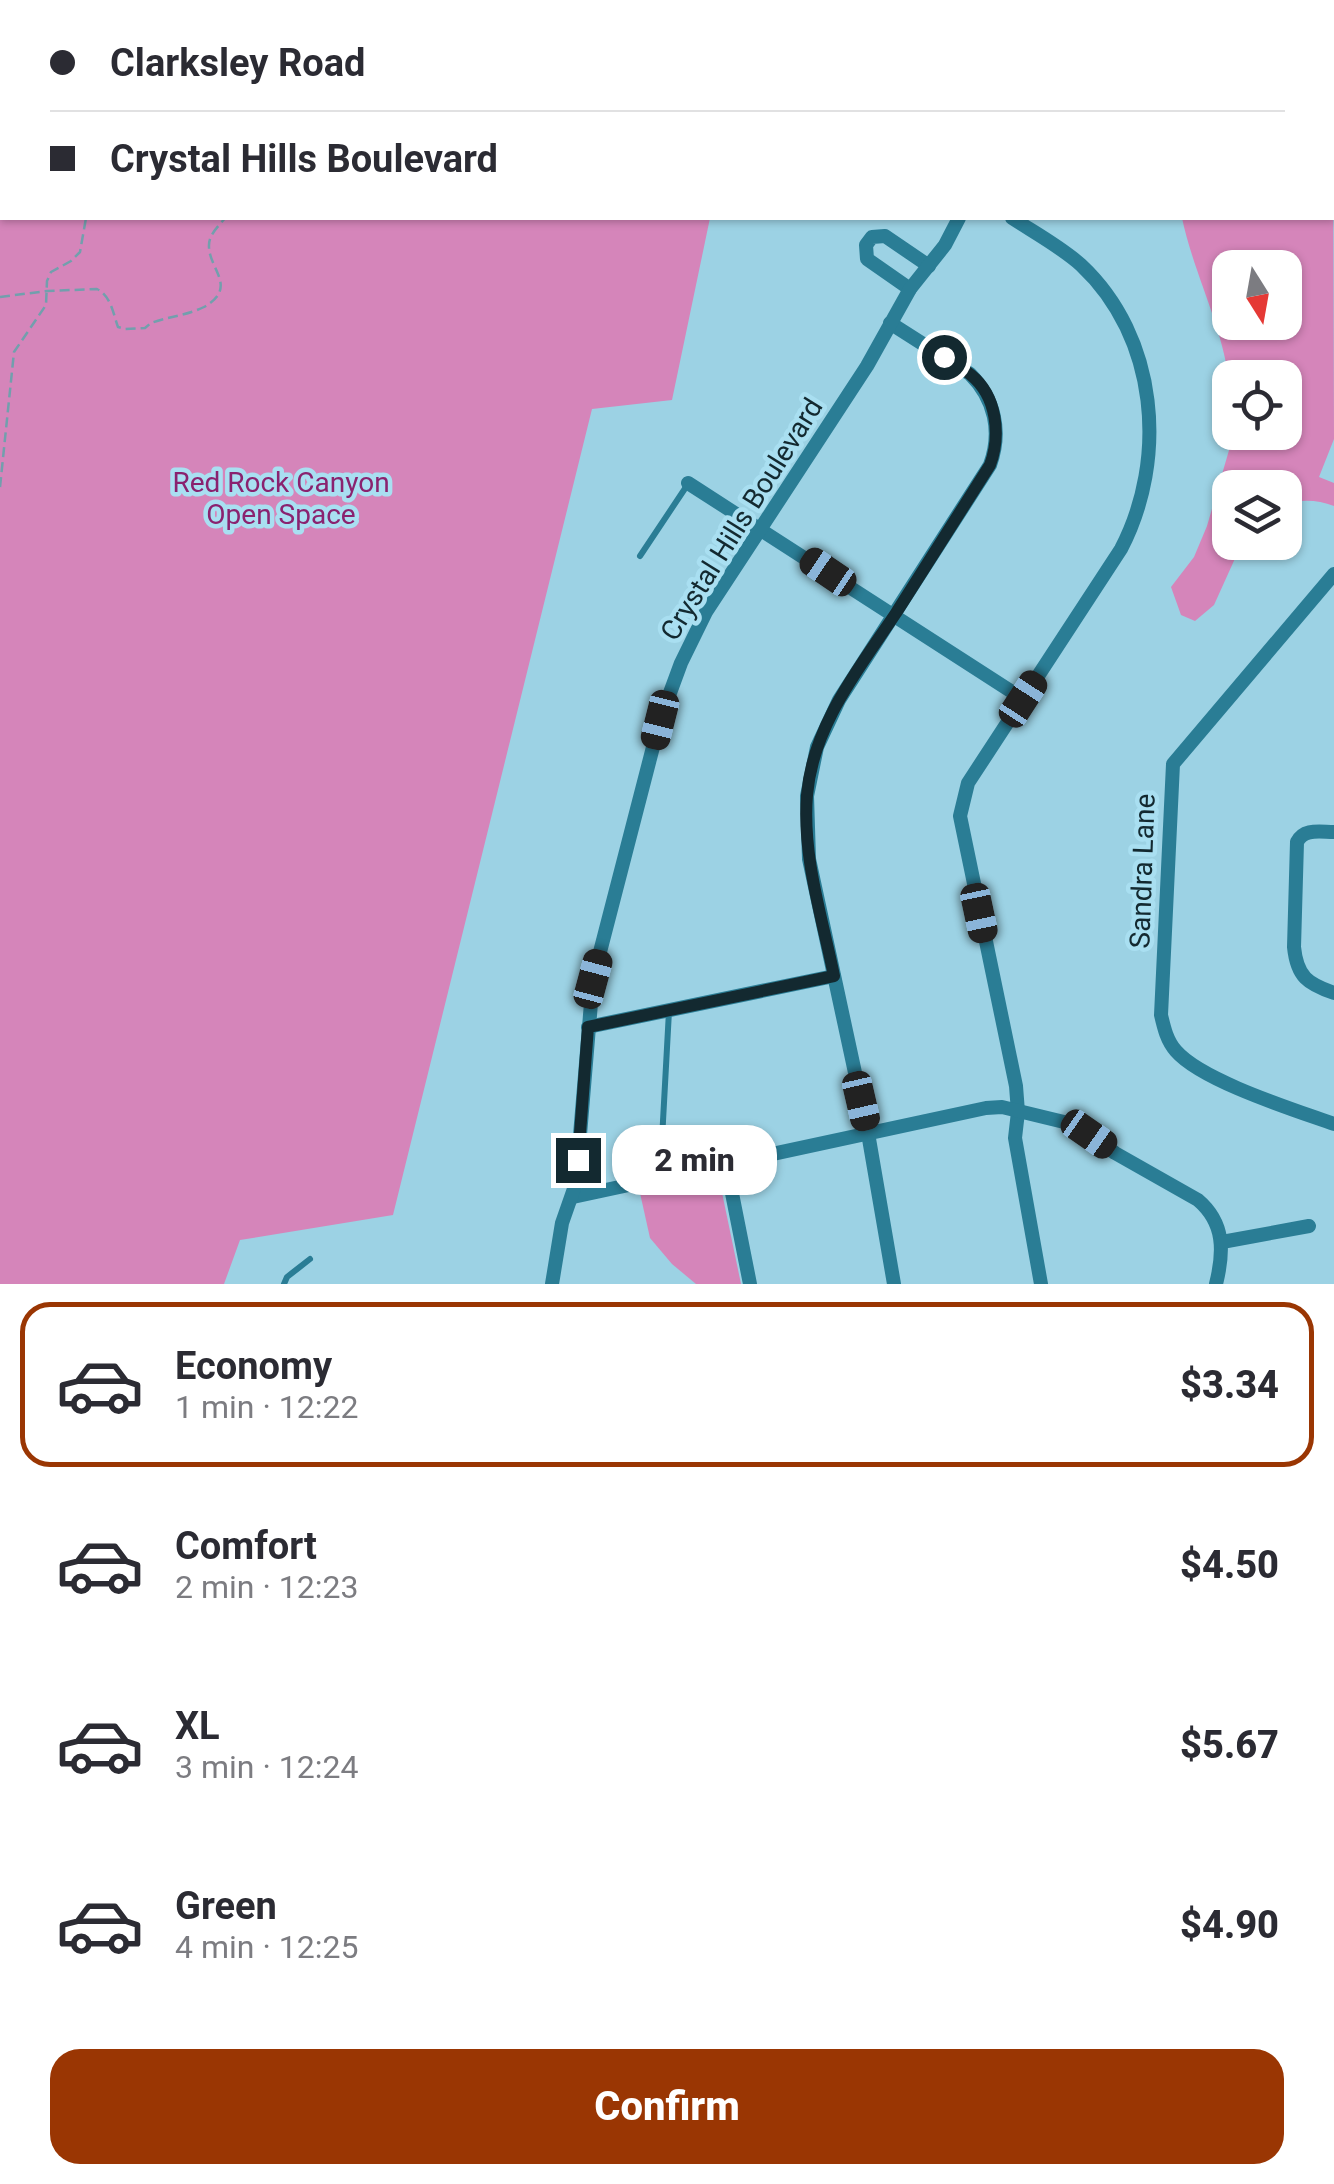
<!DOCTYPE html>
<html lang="en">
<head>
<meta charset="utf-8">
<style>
  :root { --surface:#fff; --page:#f2f2f3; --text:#2b2b33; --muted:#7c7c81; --line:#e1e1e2; --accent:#9a3603 }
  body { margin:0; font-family:Roboto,sans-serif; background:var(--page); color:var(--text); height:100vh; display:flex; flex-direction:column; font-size:38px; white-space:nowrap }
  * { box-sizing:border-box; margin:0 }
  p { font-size:32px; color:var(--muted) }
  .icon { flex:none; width:55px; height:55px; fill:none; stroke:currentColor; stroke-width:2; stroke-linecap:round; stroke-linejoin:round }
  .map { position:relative; height:1284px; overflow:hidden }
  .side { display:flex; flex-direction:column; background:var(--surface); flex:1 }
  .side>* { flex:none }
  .guide { position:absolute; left:0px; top:0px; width:1335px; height:220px; box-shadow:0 2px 8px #0004; display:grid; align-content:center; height:220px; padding:0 50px; background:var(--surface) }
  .needle { width:65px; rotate:169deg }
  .tools { position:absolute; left:1212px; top:250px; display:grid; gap:20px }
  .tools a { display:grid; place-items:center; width:90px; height:90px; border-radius:20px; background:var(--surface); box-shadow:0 2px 8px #0004; font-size:50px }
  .end { position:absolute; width:45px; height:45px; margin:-22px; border:12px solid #132930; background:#fff; box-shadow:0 0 0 5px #fff }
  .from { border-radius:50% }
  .bubble { position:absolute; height:70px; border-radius:30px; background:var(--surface); box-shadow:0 2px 8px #0004; font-size:32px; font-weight:800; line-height:70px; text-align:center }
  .car { position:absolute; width:30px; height:60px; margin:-30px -15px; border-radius:12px; box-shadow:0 0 8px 2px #0007; background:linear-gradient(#222 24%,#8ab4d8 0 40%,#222 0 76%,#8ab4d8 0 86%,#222 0) }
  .guide b { display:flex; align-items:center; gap:35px; height:95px; font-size:38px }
  .guide b+b { border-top:2px solid var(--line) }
  .guide i { width:25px; height:25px; background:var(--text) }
  ul { padding:18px 0 0; list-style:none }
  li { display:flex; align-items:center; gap:30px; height:165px; margin:0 20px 15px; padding:0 30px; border:5px solid transparent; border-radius:30px }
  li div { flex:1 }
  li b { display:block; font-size:38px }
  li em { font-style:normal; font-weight:800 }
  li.on { border-color:var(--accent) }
  li>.icon { width:90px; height:90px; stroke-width:1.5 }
  .cta { display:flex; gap:20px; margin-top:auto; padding:20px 50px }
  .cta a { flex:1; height:115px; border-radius:30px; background:var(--accent); color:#fff; font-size:40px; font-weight:800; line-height:115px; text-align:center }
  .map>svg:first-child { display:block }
</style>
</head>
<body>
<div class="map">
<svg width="1334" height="1284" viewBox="0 0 1334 1284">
  <rect width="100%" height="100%" fill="#9cd2e4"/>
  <g fill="#d585ba" fill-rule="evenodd">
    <path d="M0,0h755l-1,2h-752v216h708l-38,182 -80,9 -199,806 -153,25 -16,44h-224z"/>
    <path d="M1333,138l1,301 -15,38 15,6v23c-16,-6 -32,-7 -49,-2v-16h-55v54l12,1 -28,62 -19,16 -14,-6 -10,-28 23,-30 13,-31 27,-93 51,-1v-54h-55v11c-5,-58 -36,-114 -48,-171h150zM1230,268h55v54h-55z"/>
    <path d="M713,1178l7,5 21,101h-45l-24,-20 -22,-26 -10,-45z"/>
  </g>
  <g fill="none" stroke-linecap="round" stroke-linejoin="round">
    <g stroke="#729fad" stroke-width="2.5" stroke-dasharray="10 5" stroke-linecap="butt">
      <path d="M10,2l4,-2"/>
      <path d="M399,2l1,-2"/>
      <path d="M0,10l2,-2"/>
      <path d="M0,189l2,-1"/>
      <path d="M0,297l47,-6 50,-2c14,7 16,24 21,38l7,2 20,-1 6,-5c16,-6 37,-8 53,-16 35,-20 4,-38 5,-62 0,-11 10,-19 16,-27"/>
      <path d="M0,487l14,-135 32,-47 1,-24 4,-9 20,-11 9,-9 6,-34"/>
    </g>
    <g stroke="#2a7d95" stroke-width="6">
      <path d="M640,556l48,-72"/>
      <path d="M660,1176l9,-165"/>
      <path d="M284,1284l3,-7 23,-18"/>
    </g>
    <g stroke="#2a7d95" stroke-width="14">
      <path d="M1304,0v2"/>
      <path d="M1065,2l2,-2"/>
      <path d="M1332,54l2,1"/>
      <path d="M1012,218c23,15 49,29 69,47 77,72 87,194 40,284l-153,234 -8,33 56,270 2,26 -3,26 26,146"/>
      <path d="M910,289l-43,-30 -1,-14 6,-8 13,-1 44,30"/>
      <path d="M890,323l80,51c25,25 32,58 20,91l-151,235 -22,47 -10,49 2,63 59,274 26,151"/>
      <path d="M688,483l335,216"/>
      <path d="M1334,574l-161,190 -12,251c3,13 6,26 15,36 26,30 119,59 158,73"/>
      <path d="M1334,832c-14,0 -30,-4 -37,10l-3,105c3,30 14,37 40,46"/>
      <path d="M588,1027l246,-51"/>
      <path d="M726,1163l24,121"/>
      <path d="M573,1197l413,-89 16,-1 62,15 25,12 26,19 83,47c27,23 26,52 18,84"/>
      <path d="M1222,1242l87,-16"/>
      <path d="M552,1284l10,-61 14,-40 17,-204 67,-259 21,-57 25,-51 161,-246 43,-77 35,-44 14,-27"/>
    </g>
  </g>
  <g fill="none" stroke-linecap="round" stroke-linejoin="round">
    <path stroke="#132930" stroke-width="12" d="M578,1160l10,-133 246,-51c-12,-59 -32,-120 -27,-181 6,-70 51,-125 89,-182 31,-49 63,-99 94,-148 11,-30 7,-69 -19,-90 -8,-7 -18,-12 -27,-18"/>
  </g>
  <g text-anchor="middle" stroke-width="9" stroke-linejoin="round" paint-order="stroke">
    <g font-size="28" fill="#8a226f" stroke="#a9dff1">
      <text x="281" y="492">Red Rock Canyon<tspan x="281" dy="32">Open Space</tspan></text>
    </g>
    <g font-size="28" fill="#132930" stroke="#a9dff1">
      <text transform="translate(741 519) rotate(-58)" y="10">Crystal Hills Boulevard</text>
      <text transform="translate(1142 871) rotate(-88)" y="10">Sandra Lane</text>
    </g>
  </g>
</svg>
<div class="tools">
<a><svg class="needle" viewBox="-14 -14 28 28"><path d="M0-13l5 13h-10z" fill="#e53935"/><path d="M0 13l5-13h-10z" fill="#7c7c81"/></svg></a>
<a><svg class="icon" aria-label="locate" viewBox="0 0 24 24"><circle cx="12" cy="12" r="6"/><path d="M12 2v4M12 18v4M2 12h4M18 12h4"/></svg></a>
<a><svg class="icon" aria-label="layers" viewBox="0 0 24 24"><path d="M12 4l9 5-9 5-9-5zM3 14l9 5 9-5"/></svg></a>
</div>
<i class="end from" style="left:944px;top:357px"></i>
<i class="end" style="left:578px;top:1160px"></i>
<div class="bubble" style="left:612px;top:1125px;width:165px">2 min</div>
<i class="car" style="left:828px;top:572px;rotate:304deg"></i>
<i class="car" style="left:1023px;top:699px;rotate:33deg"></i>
<i class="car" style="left:660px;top:720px;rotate:194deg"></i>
<i class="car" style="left:979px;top:913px;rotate:168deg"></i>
<i class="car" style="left:593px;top:979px;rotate:15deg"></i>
<i class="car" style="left:861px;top:1101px;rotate:167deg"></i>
<i class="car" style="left:1089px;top:1134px;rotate:125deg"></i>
<div class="guide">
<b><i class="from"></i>Clarksley Road</b>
<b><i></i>Crystal Hills Boulevard</b>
</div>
</div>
<section class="side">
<ul>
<li class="on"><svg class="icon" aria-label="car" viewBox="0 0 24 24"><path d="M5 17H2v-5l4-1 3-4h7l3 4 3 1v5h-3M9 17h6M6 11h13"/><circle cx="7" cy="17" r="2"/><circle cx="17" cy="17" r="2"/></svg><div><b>Economy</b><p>1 min · 12:22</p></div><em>$3.34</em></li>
<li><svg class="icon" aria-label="car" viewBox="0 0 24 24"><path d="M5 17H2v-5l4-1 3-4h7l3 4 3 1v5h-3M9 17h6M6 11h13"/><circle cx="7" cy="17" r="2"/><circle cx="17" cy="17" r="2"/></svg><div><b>Comfort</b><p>2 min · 12:23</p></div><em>$4.50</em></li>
<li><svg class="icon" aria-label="car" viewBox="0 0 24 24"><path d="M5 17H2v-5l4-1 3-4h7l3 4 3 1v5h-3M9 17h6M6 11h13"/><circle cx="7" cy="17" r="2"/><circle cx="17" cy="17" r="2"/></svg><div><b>XL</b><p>3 min · 12:24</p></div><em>$5.67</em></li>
<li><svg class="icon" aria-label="car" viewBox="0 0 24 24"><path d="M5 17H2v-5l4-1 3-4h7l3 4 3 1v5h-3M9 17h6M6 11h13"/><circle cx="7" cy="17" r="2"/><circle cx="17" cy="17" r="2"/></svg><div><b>Green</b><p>4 min · 12:25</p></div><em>$4.90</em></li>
</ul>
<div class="cta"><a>Confirm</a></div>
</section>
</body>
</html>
